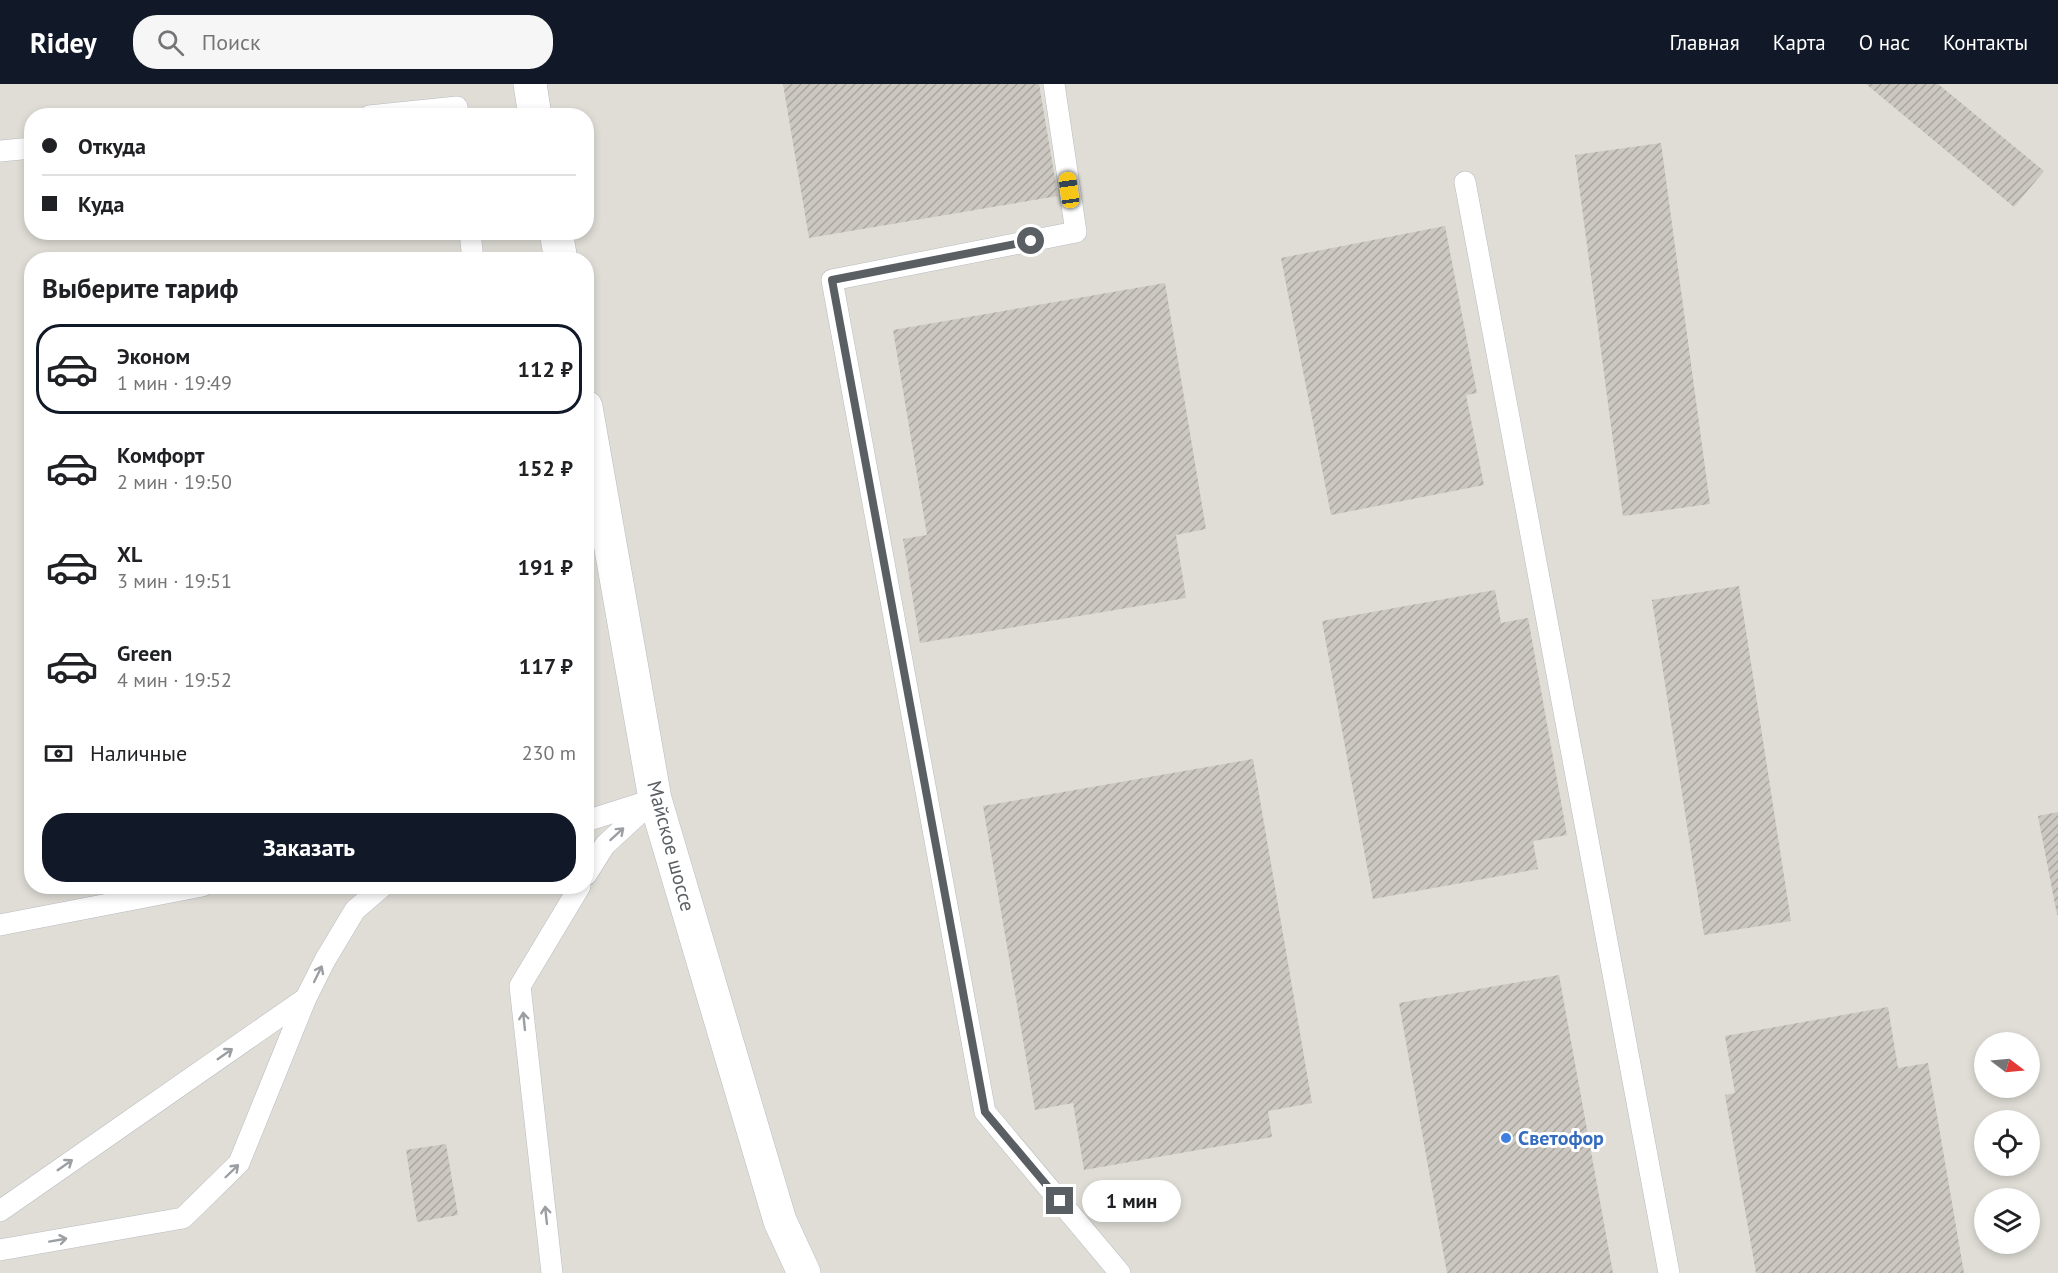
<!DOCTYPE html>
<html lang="ru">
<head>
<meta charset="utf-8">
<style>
  :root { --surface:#fff; --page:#f6f6f6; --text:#202124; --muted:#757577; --line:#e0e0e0; --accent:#111827 }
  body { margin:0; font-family:"PT Sans",sans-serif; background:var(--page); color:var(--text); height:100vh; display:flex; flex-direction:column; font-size:22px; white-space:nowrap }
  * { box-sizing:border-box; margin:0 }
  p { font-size:20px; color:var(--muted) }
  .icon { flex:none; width:33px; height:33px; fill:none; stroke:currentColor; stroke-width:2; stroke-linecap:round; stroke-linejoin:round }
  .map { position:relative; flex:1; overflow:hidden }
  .side { position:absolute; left:24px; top:168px; width:570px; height:642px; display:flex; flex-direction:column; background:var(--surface); border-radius:24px; box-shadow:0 3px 9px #0003 }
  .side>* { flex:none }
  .guide { position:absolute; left:24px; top:24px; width:570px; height:132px; border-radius:24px; box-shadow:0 3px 9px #0003; display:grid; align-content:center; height:132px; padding:0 18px; background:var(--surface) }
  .needle { width:39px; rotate:106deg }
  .tools { position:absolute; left:1974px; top:948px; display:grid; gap:12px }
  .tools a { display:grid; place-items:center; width:66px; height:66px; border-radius:50%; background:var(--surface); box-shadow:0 3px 9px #0003; font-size:30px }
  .end { position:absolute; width:27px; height:27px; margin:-14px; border:8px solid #5a5f64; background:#fff; box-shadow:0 0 0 3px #fff }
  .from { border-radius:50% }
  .bubble { position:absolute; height:42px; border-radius:21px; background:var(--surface); box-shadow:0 3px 9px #0003; font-size:20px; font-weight:600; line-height:42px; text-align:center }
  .car { position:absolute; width:18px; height:36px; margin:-18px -9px; border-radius:8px; box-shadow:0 0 4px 2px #0007; background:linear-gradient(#f5c518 24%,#345 0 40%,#f5c518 0 76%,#345 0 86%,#f5c518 0) }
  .guide b { display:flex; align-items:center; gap:21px; height:57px; font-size:22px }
  .guide b+b { border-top:2px solid var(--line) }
  .guide i { width:15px; height:15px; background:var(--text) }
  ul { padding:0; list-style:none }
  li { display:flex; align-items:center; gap:18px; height:90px; margin:0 12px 9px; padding:0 6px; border:3px solid transparent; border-radius:24px }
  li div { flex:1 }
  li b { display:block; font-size:22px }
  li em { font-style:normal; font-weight:600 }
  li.active { border-color:var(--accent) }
  li>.icon { width:54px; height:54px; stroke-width:1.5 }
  h2 { padding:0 18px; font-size:27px; line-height:72px }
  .pay { display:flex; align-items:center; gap:15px; height:66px; padding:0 18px; font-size:22px }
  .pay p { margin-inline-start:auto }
  .button { display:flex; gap:12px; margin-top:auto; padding:12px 18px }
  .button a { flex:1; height:69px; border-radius:24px; background:var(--accent); color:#fff; font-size:24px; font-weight:600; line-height:69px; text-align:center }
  header { display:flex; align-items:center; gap:36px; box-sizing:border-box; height:84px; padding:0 30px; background:var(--accent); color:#fff }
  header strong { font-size:28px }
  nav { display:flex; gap:33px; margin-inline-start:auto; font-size:21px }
  .search { width:420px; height:54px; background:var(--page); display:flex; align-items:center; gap:15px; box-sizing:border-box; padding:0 21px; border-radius:24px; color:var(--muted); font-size:22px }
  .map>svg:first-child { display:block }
</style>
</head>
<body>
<header>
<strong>Ridey</strong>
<div class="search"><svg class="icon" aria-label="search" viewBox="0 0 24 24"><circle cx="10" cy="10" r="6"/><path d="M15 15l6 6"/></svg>Поиск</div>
<nav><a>Главная</a><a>Карта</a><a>О нас</a><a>Контакты</a></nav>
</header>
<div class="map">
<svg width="2058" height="1189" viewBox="0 0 2058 1189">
  <defs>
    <pattern id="building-hatch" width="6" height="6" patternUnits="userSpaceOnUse" patternTransform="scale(1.5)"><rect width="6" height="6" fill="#ccc8c1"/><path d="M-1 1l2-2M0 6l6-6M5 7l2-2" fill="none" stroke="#a9a6a0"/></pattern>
  </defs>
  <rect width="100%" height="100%" fill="#efece2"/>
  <path fill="#dfddd6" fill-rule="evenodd" d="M0,0h2058v1189h-2058zM32,32h554v116h-554zM32,176h554v626h-554zM1984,958h46v46h-46zM1984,1036h46v46h-46zM1984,1114h46v46h-46z"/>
  <g fill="url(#building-hatch)">
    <path d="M783,0h256l19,112 -249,42z"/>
    <path d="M1866,0h72l106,87 -30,36z"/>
    <path d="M1661,59l49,361 -87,12 -48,-361z"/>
    <path d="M1445,142l32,167 -11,2 18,90 -153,30 -50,-257z"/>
    <path d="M1165,199l41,246 -30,6 10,63 -266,45 -17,-104 24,-4 -34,-205z"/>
    <path d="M1739,502l52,335 -87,14 -52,-335z"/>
    <path d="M1495,506l6,33 27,-5 39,217 -34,6 5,28 -165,30 -51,-278z"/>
    <path d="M1253,675l59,344 -44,8 4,26 -188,33 -11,-67 -38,7 -52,-304z"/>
    <path d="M2058,728v103h-1l-19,-99z"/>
    <path d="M1559,891l54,298h-166l-48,-270z"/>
    <path d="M1888,923l10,61 30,-5 36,210h-208l-31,-178 10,-2 -10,-57z"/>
    <path d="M446,1060l12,71 -41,7 -11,-72z"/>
  </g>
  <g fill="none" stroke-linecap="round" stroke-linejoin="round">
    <g stroke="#b7bbc0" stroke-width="22">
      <g id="lane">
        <path d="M1054,0l22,148 -244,48 153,832 135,161"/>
        <path d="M369,32l88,-9 1,9"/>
        <path d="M0,67l32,-3"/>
        <path d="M1465,98l204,1091"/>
        <path d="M470,148l3,28"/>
        <path d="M586,737l63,-20"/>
        <path d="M586,791l19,-30 50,-46"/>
        <path d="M0,841l202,-39"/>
        <path d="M0,1127l306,-213"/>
        <path d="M0,1166l183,-32 56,-55 67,-165 19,-38 30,-50 28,-24"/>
        <path d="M552,1189l-32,-287 60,-100"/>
      </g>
    </g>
    <g stroke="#b7bbc0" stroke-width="34">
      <g id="street">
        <path d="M530,0l5,32"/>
        <path d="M556,148l5,28"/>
        <path d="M586,323l69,392 125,422 24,52"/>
      </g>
    </g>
    <use href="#lane" stroke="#fff" stroke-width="21"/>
    <use href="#street" stroke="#fff" stroke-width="33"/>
  </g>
  <defs><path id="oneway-shaft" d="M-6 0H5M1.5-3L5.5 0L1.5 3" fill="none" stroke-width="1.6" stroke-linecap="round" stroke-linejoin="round" transform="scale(1.5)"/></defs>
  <g stroke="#9c9fa2">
    <use href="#oneway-shaft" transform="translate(617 750) rotate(-42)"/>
    <use href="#oneway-shaft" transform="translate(318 890) rotate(-64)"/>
    <use href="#oneway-shaft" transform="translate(524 937) rotate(-96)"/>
    <use href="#oneway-shaft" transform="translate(225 970) rotate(-35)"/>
    <use href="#oneway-shaft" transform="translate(65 1081) rotate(-35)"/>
    <use href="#oneway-shaft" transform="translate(232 1087) rotate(-44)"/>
    <use href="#oneway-shaft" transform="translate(546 1131) rotate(-96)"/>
    <use href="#oneway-shaft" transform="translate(58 1156) rotate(-10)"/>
  </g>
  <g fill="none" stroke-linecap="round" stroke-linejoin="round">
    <path stroke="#5a5f64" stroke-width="8" d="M1031,157l-199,39 153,832 75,89"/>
  </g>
  <circle fill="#3f7fe0" stroke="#fff" stroke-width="2" cx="1506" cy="1054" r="6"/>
  <g text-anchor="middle" stroke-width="6" stroke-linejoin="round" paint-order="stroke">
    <g font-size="20" fill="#5a5f64" stroke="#fff">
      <text transform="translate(671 762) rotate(75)" y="7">Майское шоссе</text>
    </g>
    <g font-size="20" font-weight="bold" fill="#366cbe" stroke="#fff" text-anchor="start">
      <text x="1518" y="1061">Светофор</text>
    </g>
  </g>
</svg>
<div class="tools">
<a><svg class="needle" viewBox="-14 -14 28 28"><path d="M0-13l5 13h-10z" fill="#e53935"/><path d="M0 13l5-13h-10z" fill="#757577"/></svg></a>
<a><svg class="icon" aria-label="locate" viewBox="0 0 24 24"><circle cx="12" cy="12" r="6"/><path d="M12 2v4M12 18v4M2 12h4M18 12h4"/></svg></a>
<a><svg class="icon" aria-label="layers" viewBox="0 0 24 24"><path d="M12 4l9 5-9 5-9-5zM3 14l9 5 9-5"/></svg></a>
</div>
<i class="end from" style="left:1031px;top:157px"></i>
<i class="end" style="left:1060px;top:1117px"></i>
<div class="bubble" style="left:1082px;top:1096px;width:99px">1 мин</div>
<i class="car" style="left:1069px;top:106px;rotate:352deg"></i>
<div class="guide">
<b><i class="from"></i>Откуда</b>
<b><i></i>Куда</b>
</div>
<section class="side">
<h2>Выберите тариф</h2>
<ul>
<li class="active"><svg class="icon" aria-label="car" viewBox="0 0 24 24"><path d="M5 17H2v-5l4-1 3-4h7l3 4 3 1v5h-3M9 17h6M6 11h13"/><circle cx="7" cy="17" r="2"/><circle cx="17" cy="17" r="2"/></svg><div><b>Эконом</b><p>1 мин · 19:49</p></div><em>112 ₽</em></li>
<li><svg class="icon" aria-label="car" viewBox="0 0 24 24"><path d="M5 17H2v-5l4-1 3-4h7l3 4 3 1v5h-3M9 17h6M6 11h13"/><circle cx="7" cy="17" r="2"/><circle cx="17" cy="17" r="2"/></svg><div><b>Комфорт</b><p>2 мин · 19:50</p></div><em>152 ₽</em></li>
<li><svg class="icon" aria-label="car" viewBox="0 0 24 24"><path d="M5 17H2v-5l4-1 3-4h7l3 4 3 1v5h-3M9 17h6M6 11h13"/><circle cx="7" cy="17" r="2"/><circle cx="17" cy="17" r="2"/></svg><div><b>XL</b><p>3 мин · 19:51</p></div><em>191 ₽</em></li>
<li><svg class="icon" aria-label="car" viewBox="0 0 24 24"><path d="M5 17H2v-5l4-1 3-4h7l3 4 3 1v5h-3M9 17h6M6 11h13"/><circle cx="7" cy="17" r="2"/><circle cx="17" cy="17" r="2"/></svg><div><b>Green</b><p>4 мин · 19:52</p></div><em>117 ₽</em></li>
</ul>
<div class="pay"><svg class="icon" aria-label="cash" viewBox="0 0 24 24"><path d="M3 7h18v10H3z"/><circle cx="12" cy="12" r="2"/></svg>Наличные<p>230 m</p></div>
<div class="button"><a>Заказать</a></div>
</section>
</div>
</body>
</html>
